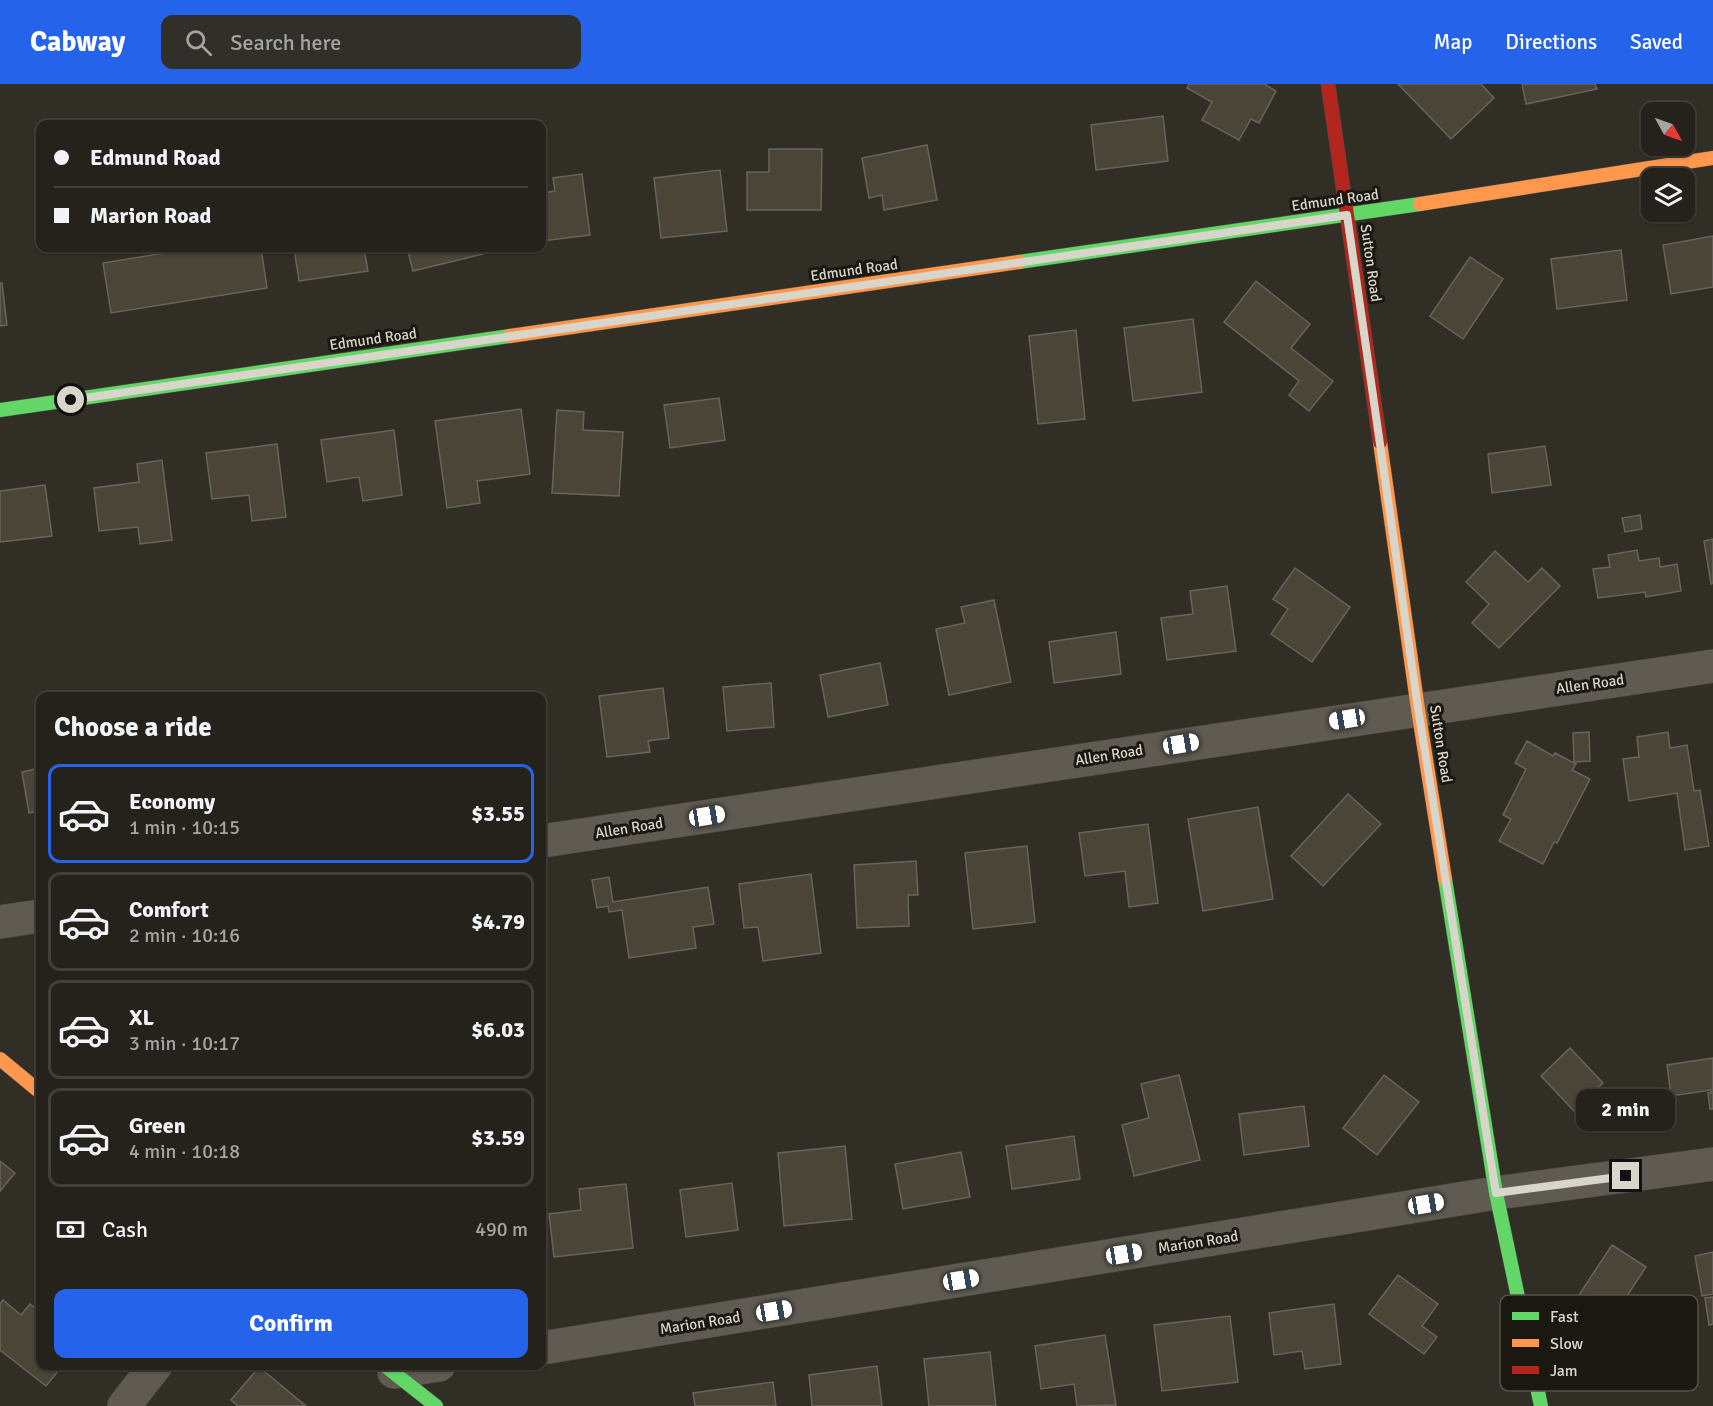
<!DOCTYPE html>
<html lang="en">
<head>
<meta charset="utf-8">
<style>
  :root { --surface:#25221c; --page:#312f29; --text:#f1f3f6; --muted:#a3a4a3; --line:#423f3b; --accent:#2563eb }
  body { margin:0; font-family:Signika,sans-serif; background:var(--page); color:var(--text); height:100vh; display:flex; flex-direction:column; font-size:22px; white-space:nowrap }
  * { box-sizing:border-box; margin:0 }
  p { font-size:20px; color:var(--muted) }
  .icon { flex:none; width:33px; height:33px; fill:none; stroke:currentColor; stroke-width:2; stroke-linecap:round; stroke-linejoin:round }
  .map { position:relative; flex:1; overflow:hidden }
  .details { position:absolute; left:36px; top:608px; width:510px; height:678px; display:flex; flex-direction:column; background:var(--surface); border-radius:12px; box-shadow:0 2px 4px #0004,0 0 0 2px var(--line) }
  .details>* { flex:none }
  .hud { position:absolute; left:36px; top:36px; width:510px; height:132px; border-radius:12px; box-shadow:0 2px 4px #0004,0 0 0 2px var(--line); display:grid; align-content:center; height:132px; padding:0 18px; background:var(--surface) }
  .needle { width:39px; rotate:130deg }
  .controls { position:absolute; left:1641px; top:18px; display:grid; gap:12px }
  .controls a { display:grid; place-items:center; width:54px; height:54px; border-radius:12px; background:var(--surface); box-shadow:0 2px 4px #0004,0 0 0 2px var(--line); font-size:30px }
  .end { position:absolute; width:27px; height:27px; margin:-14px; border:8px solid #d8d5cb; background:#111; box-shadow:0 0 0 3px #111 }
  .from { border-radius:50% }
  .bubble { position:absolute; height:42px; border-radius:12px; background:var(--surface); box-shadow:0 2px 4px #0004,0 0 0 2px var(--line); font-size:20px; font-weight:700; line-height:42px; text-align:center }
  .car { position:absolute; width:18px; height:36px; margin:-18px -9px; border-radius:8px; box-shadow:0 0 4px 2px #0007; background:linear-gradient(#fff 24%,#345 0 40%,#fff 0 76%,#345 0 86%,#fff 0) }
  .hud b { display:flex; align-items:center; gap:21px; height:57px; font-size:22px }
  .hud b+b { border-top:2px solid var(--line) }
  .hud i { width:15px; height:15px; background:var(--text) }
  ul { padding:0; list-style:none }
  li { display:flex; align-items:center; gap:18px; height:99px; margin:0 12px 9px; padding:0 6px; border:3px solid var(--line); border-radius:12px }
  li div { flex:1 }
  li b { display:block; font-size:22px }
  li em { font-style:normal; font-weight:700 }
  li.active { border-color:var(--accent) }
  li>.icon { width:54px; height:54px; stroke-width:1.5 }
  h2 { padding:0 18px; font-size:27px; line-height:72px }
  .pay { display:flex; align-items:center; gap:15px; height:66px; padding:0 18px; font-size:22px }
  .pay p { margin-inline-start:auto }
  .button { display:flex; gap:12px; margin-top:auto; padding:12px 18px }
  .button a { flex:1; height:69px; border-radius:12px; background:var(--accent); color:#fff; font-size:24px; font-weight:700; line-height:69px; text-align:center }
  header { display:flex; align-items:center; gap:36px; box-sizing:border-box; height:84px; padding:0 30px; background:var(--accent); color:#fff }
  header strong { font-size:28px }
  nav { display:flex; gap:33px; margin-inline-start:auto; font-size:21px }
  .search { width:420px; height:54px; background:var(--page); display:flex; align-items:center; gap:15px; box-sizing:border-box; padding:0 21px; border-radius:12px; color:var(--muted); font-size:22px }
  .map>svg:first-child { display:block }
</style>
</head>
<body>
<header>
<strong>Cabway</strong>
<div class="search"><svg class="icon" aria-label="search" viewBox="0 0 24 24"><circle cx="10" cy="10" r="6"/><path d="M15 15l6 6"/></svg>Search here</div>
<nav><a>Map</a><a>Directions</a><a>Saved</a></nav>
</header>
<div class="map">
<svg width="1713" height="1322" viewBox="0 0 1713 1322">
  <rect width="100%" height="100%" fill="#312e25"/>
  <g fill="#4a4536" stroke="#67645d" stroke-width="1.5">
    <path d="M1189,0h75l12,7 -17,32 -8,-4 -12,21 -37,-20 10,-18 -25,-14z"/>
    <path d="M1398,0h83l13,14 -43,41z"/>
    <path d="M1522,0h73l2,5 -71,15z"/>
    <path d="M1163,32l5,45 -72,9 -5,-45z"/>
    <path d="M927,61l10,55 -53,10 -2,-15 -13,3 -7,-40z"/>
    <path d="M769,65h53l-1,61h-74v-38h22z"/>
    <path d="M720,86l7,61 -66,7 -7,-60z"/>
    <path d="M582,90l8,61 -48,6v-48l13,-2 -2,-13z"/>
    <path d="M1713,152v51l-42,7 -8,-49z"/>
    <path d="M195,164h66l6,40 -156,25 -8,-50z"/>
    <path d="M294,164h70l4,23 -69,10z"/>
    <path d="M407,164h75l1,6 -70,17z"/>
    <path d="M1621,166l6,50 -70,9 -6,-50z"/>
    <path d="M1470,173l33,22 -40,60 -33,-23z"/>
    <path d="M1256,197l54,43 -19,24 42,33 -24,30 -20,-16 10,-14 -75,-59z"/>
    <path d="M0,199h2l5,42 -7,1z"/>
    <path d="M1193,235l9,73 -69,9 -9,-73z"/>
    <path d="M1076,246l9,89 -47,5 -9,-88z"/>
    <path d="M719,314l6,42 -55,8 -6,-43z"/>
    <path d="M521,325l9,65 -53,7 3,22 -33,5 -12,-87z"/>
    <path d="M557,326l27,2 -1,18 40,2 -4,64 -67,-3z"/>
    <path d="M394,346l8,65 -39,6 -4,-24 -32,5 -6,-42z"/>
    <path d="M277,360l9,73 -34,4 -3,-26 -37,4 -6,-46z"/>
    <path d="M1545,362l6,39 -59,8 -4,-39z"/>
    <path d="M162,376l10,80 -32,4 -2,-17 -39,4 -5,-43 45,-6 -2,-18z"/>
    <path d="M45,401l7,51 -52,6v-51z"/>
    <path d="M1640,431l2,14 -17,3 -3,-14z"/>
    <path d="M1713,455v44l-2,1 -7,-43z"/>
    <path d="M1637,466l2,11 20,-3 1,9 17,-3 4,27 -35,6 -1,-5 -47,6 -5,-29 17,-2 -2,-12z"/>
    <path d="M1495,467l33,31 14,-14 18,18 -61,62 -27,-25 17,-19 -23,-22z"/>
    <path d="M1295,484l55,39 -38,55 -41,-28 17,-25 -15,-10z"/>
    <path d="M1227,502l9,65 -69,9 -6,-42 32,-4 -3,-23z"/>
    <path d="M994,516l17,82 -62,13 -13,-66 29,-6 -4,-16z"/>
    <path d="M1116,548l5,42 -67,9 -5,-41z"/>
    <path d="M880,579l8,42 -60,12 -8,-42z"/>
    <path d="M771,599l3,44 -47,4 -4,-44z"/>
    <path d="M663,604l6,50 -21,3 2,11 -43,5 -8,-61z"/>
    <path d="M427,607l1,5h-33v-1z"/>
    <path d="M1589,648l1,29 -16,1 -1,-29z"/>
    <path d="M1668,648l2,16 17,-3 7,46 6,-1 9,56 -24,4 -8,-57 -48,8 -6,-42 16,-2 -2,-20z"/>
    <path d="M1527,657l26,15 2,-3 21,11 -4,6 18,9 -33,64 -3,-1 -11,22 -44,-23 12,-22 -8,-4 23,-46 -11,-6z"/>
    <path d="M40,684v43l-11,2 -7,-41z"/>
    <path d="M1348,710l33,30 -58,62 -32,-30z"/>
    <path d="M1258,723l15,92 -70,12 -15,-92z"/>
    <path d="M1148,740l10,79 -29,4 -4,-36 -40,5 -6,-43z"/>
    <path d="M1027,762l8,76 -62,7 -8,-76z"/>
    <path d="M916,777l2,34h-10l1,31 -52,2 -3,-63z"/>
    <path d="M811,790l10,79 -58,8 -5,-34 -14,1 -5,-44z"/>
    <path d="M609,793l4,25 95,-15 6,37 -21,3 3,21 -67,10 -7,-48 -13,2 -1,-6 -11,2 -5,-28z"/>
    <path d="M1570,964l33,35 -29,28 -33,-35z"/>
    <path d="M1713,974v51h-3l-2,-16h3v-3l-40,6 -4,-31z"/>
    <path d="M1179,991l21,85 -66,16 -12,-51 27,-7 -8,-34z"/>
    <path d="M1384,991l35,27 -42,53 -34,-27z"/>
    <path d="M1304,1022l5,40 -65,9 -5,-41z"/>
    <path d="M1074,1052l6,43 -68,10 -6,-43z"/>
    <path d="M845,1062l7,73 -68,7 -6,-73z"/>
    <path d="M961,1068l9,45 -67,12 -8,-45z"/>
    <path d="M0,1077l15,12 -15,18z"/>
    <path d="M732,1099l6,47 -52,7 -6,-47z"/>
    <path d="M626,1100l7,64 -79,9 -5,-43 32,-4 -2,-21z"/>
    <path d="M1612,1161l34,22 -35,53 -34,-22z"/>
    <path d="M1713,1168v42l-11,2 -7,-40z"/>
    <path d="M1398,1191l40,29 -16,22 15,11 -13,17 -55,-40z"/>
    <path d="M1713,1213v27l-4,1 -4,-27z"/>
    <path d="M3,1216l18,15 9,-11 10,8v53h23l-17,21 -46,-36v-46z"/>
    <path d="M1334,1220l7,60 -36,5 -3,-18 -28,4 -5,-42z"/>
    <path d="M1230,1232l8,66 -76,9 -8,-66z"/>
    <path d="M1105,1251l11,70 -39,1 -3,-22 -33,5 -6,-43z"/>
    <path d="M990,1268l6,54h-67l-5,-47z"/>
    <path d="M877,1282l5,40h-70l-3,-31z"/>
    <path d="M259,1283l47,39h-68l-7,-6z"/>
    <path d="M773,1298l3,24h-81l-2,-13z"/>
  </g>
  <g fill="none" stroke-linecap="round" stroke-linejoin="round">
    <g stroke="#4e4b44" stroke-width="34">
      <g id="street">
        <path d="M542,757l1171,-175"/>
        <path d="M0,838l40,-6"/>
        <path d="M542,1264l954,-155 217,-29"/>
        <path d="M394,1288l45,-7"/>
        <path d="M124,1322l32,-41"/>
      </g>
    </g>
    <g stroke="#4e4b44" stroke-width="15">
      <g id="fast">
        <path d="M1019,178l401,-58"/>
        <path d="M0,326l510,-74"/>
        <path d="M1445,795l51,314 45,213"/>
        <path d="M384,1281l52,41"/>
      </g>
    </g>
    <g stroke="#4e4b44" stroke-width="15">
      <g id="slow">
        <path d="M1420,120l293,-46"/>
        <path d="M510,252l509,-74"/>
        <path d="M1380,358l38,267 27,170"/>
        <path d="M0,975l40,33"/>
      </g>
    </g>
    <g stroke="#4e4b44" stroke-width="15">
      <path id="jam" d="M1328,0l52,358"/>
    </g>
    <use href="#street" stroke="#5f5b52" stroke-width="33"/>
    <use href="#fast" stroke="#63d668" stroke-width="14"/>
    <use href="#slow" stroke="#ff974d" stroke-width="14"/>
    <use href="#jam" stroke="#b3261e" stroke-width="14"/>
  </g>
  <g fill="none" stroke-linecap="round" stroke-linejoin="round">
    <path stroke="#d8d5cb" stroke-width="8" d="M71,316l1276,-185 71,493 78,485 130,-17"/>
  </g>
  <g text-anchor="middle" stroke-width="6" stroke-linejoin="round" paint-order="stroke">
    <g font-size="15" fill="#d8d5cb" stroke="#1b1811">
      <text transform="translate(1335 116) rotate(-8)" y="5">Edmund Road</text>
      <text transform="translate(1371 179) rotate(82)" y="5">Sutton Road</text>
      <text transform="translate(854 186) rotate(-8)" y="5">Edmund Road</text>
      <text transform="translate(373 255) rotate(-8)" y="5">Edmund Road</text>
      <text transform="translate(1590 600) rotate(-8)" y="5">Allen Road</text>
      <text transform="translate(1441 660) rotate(81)" y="5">Sutton Road</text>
      <text transform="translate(1109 671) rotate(-9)" y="5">Allen Road</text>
      <text transform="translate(629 744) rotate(-9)" y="5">Allen Road</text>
      <text transform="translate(1198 1158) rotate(-9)" y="5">Marion Road</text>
      <text transform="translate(700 1239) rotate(-9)" y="5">Marion Road</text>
    </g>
  </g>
  <rect x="1500" y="1211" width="198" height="96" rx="9" fill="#1b1811" stroke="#545149" stroke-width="1.5"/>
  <rect x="1512" y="1228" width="27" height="8" fill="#63d668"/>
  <rect x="1512" y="1255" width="27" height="8" fill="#ff974d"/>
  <rect x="1512" y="1282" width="27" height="8" fill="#b3261e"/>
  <g font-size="16" fill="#d8d5cb">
    <text x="1550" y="1238">Fast</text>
    <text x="1550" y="1265">Slow</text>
    <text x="1550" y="1292">Jam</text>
  </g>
</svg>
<div class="controls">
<a><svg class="needle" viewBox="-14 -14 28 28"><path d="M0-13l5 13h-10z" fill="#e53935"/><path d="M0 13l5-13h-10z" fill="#a3a4a3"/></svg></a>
<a><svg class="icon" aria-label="layers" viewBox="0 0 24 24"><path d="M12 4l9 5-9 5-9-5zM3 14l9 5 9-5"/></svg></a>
</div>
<i class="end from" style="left:71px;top:316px"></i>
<i class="end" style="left:1626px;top:1092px"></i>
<div class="bubble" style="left:1576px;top:1005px;width:99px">2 min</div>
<i class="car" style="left:1347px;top:635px;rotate:261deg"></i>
<i class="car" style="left:1181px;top:660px;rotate:81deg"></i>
<i class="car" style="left:707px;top:732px;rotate:81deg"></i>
<i class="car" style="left:1426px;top:1120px;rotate:80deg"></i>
<i class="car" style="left:1124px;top:1170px;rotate:81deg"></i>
<i class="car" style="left:961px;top:1196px;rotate:80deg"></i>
<i class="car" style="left:774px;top:1227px;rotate:80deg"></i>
<div class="hud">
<b><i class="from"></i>Edmund Road</b>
<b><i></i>Marion Road</b>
</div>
<section class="details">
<h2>Choose a ride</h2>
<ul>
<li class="active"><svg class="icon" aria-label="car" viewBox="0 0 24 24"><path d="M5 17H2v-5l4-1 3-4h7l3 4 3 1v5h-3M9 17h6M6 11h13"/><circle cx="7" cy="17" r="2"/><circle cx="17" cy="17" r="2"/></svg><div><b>Economy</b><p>1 min · 10:15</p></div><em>$3.55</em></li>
<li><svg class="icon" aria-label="car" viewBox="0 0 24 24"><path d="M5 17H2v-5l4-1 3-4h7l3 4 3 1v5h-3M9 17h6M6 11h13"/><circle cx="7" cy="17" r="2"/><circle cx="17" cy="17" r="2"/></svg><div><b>Comfort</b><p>2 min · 10:16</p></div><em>$4.79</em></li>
<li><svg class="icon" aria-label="car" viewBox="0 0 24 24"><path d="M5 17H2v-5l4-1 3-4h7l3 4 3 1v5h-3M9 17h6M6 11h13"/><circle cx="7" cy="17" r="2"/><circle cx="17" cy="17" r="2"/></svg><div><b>XL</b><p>3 min · 10:17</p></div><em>$6.03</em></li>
<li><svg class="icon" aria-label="car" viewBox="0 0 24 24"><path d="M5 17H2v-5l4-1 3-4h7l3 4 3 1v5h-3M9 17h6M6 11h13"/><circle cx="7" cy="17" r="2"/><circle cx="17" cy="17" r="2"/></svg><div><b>Green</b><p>4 min · 10:18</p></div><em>$3.59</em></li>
</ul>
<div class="pay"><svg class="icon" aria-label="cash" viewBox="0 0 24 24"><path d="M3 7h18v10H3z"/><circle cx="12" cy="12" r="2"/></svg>Cash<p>490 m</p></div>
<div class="button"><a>Confirm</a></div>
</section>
</div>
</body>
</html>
